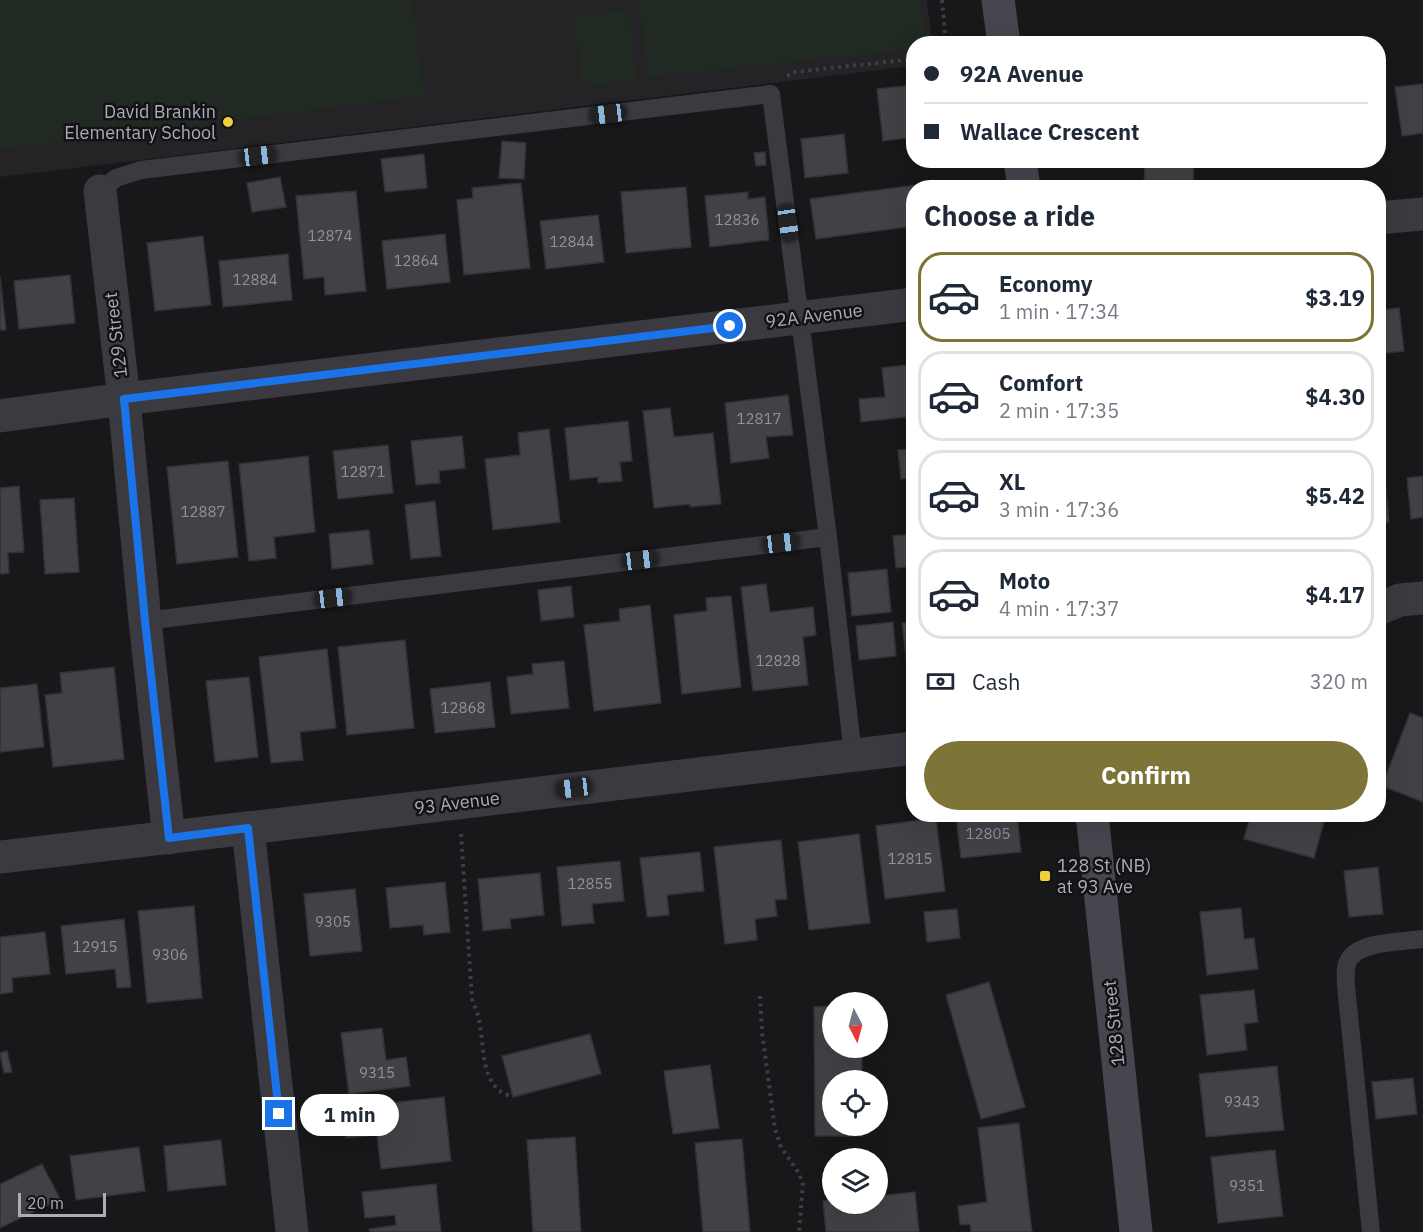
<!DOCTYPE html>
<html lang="en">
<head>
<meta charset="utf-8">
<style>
  :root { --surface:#fff; --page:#f2f2f3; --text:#1f2937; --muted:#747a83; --line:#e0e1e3; --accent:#7d7437 }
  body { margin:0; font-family:"IBM Plex Sans",sans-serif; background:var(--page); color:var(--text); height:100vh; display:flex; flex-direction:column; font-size:22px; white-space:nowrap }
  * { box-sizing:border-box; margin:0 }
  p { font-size:20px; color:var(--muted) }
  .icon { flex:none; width:33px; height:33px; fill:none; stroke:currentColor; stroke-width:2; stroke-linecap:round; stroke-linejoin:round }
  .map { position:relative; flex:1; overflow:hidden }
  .details { position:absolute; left:906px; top:180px; width:480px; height:642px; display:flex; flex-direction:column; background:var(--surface); border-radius:24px; box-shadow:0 6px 24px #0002 }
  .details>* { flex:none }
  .hud { position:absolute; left:906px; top:36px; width:480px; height:132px; border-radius:24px; box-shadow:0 6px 24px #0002; display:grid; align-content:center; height:132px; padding:0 18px; background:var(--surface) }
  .needle { width:39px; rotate:174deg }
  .tools { position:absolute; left:822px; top:992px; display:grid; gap:12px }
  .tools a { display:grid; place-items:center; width:66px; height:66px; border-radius:50%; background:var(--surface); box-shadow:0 6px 24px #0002; font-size:30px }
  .scale { position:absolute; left:18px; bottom:15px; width:88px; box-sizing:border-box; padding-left:6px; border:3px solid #aaacb9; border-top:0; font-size:16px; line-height:21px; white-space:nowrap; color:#aaacb9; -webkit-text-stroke:4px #131214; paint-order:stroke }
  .end { position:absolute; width:27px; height:27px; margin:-14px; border:8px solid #1a73e8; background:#fff; box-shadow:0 0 0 3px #fff }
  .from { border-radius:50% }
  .bubble { position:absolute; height:42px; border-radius:21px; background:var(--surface); box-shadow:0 6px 24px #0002; font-size:20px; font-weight:800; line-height:42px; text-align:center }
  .car { position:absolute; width:18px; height:36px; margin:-18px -9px; border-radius:8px; box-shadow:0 0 4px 2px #0007; background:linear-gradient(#222 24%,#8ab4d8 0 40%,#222 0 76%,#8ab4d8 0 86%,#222 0) }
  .hud b { display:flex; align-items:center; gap:21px; height:57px; font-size:22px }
  .hud b+b { border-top:2px solid var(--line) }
  .hud i { width:15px; height:15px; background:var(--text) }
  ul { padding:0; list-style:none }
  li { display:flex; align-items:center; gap:18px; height:90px; margin:0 12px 9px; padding:0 6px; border:3px solid var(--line); border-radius:24px }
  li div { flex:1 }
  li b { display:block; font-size:22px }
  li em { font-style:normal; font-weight:800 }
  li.active { border-color:var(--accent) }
  li>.icon { width:54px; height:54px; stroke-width:1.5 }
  h2 { padding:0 18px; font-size:27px; line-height:72px }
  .pay { display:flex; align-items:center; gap:15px; height:66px; padding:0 18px; font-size:22px }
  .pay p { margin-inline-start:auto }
  .cta { display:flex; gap:12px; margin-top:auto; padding:12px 18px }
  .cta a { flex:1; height:69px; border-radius:36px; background:var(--accent); color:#fff; font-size:24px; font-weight:800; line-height:69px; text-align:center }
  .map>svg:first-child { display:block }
</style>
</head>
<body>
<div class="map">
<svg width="1423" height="1232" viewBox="0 0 1423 1232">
  <rect width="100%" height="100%" fill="#181719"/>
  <path fill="#242326" d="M0,0h927l5,43 -18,1 -1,22 -913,111z"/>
  <g fill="#212923">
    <path d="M0,0h412l12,96 -424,53z"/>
    <path d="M639,0h282l5,43 -12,1 -1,5 -266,28z"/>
    <path d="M629,10l8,70 -55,7 -8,-71z"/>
  </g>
  <g fill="#424146" stroke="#323135" stroke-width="1.5">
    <path d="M1423,84v49l-21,3 -7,-49z"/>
    <path d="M914,85v52l-31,4 -6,-52z"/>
    <path d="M844,134l4,39 -43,5 -4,-39z"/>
    <path d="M502,141l24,2 -2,36 -25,-1z"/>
    <path d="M765,152l1,13 -10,1 -2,-13z"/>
    <path d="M424,154l3,34 -42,4 -4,-33z"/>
    <path d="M1145,160h49l-1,27 -49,1z"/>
    <path d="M280,177l6,30 -34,5 -5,-29z"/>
    <path d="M521,183l9,85 -66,7 -7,-75 16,-2 -1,-10z"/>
    <path d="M924,184v4h-10v38l-98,13 -6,-40z"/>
    <path d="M686,187l5,60 -65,6 -5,-61z"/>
    <path d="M356,191l10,100 -41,4 -1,-18 -20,2 -8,-83z"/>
    <path d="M748,192v7l17,-2 4,43 -59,7 -5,-51z"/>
    <path d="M598,215l6,47 -58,7 -6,-48z"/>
    <path d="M445,234l5,48 -63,7 -5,-48z"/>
    <path d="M203,236l8,69 -56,6 -8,-68z"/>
    <path d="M288,254l4,46 -69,7 -4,-46z"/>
    <path d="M70,275l5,48 -56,6 -5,-48z"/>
    <path d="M0,276l6,54h-6z"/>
    <path d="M1399,308l5,43 -26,3v-44z"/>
    <path d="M914,364v52l-53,6 -2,-23 26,-2 -3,-29z"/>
    <path d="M788,395l5,40 -27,2 3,21 -38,5 -6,-60z"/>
    <path d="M670,408l4,29 39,-4 8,71 -31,3v-3l-36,4 -11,-97z"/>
    <path d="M628,421l4,40 -12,1 2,19 -24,2v-6l-28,3 -5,-52z"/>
    <path d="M549,429l11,93 -67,8 -8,-71 35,-4 -2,-22z"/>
    <path d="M462,436l3,32 -26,3 1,12 -24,2 -5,-44z"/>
    <path d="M388,445l5,48 -55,6 -5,-48z"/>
    <path d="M914,449v54l-3,-25 -10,1 -3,-29z"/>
    <path d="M308,456l7,76 -41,5 2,21 -27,3 -10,-97z"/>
    <path d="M228,461l10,96 -61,7 -10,-97z"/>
    <path d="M1423,476v41l-12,2 -4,-41z"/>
    <path d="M1385,481l4,41 -11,1v-41z"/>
    <path d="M19,486l5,66 -16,1 1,20 -9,1v-86z"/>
    <path d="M74,498l5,74 -34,2 -5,-74z"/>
    <path d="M435,501l6,55 -30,3 -6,-54z"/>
    <path d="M369,530l4,34 -41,5 -3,-35z"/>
    <path d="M914,534v32l-18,2 -3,-32z"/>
    <path d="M887,569l4,43 -39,4 -4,-43z"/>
    <path d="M766,584l4,28 43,-5 3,28 -13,2 5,48 -55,6 -12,-104z"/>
    <path d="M571,586l3,31 -33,4 -3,-31z"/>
    <path d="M731,596l10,91 -59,7 -8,-79 33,-4 -1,-13z"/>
    <path d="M650,605l11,98 -67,8 -10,-86 36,-4 -1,-12z"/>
    <path d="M893,622l3,34 -37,4 -3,-34z"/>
    <path d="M914,622v50l-6,1 -6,-50z"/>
    <path d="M405,640l9,88 -67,7 -9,-88z"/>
    <path d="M327,649l9,79 -36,4 3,28 -32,3 -12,-106z"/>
    <path d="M564,661l5,47 -58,6 -4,-37 26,-3 -1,-10z"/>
    <path d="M114,667l10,92 -71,8 -8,-72 17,-2 -2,-20z"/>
    <path d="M249,677l9,80 -43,5 -9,-81z"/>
    <path d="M490,682l5,45 -60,6 -5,-44z"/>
    <path d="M37,684l7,63 -44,5v-64z"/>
    <path d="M1410,713l13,5v84l-41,-16z"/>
    <path d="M969,814h48l4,38 -60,6 -5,-42z"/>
    <path d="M1251,814h75l-12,44 -70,-19z"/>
    <path d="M936,818l9,73 -60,8 -9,-73z"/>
    <path d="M859,834l11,89 -61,7 -11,-88z"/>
    <path d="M781,840l6,59 -12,1 2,16 -22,3 2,21 -32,4 -11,-97z"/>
    <path d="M700,852l4,39 -37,4 2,20 -22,2 -7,-59z"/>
    <path d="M620,861l4,40 -32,3 2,19 -32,3 -5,-59z"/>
    <path d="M1378,867l5,47 -34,3 -5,-46z"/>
    <path d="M540,873l4,42 -34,4 1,9 -28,3 -5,-52z"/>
    <path d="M445,882l5,50 -26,3 -1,-10 -33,3 -4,-40z"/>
    <path d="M355,889l7,62 -52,5 -6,-62z"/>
    <path d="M194,906l8,92 -55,5 -9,-92z"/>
    <path d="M1241,908l3,31 10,-1 4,31 -51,6 -7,-63z"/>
    <path d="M957,909l3,29 -33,4 -3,-30z"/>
    <path d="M124,919l7,68 -14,1 -2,-19 -49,5 -5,-48z"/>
    <path d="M45,932l5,42 -38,4 1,14 -13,2v-57z"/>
    <path d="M989,982l36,125 -44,12 -35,-124z"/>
    <path d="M1254,990l4,32 -14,2 3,26 -40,5 -7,-60z"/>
    <path d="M832,1006v41h30v33h-30v45h30v11h-47l-1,-129z"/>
    <path d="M382,1028l4,32 20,-3 4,29 -61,8 -8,-61z"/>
    <path d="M590,1034l11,40 -88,23 -11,-41z"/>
    <path d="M7,1051l5,21 -8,1 -4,-20z"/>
    <path d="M710,1065l9,63 -46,6 -9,-63z"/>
    <path d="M1277,1066l7,64 -78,7 -7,-63z"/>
    <path d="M1413,1078l4,36 -41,5 -4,-37z"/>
    <path d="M444,1097l7,64 -70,8 -4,-34 -31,3 -3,-30z"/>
    <path d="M1019,1123l13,109h-61l-1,-8 -10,1 -2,-19 29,-4 -9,-74z"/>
    <path d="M575,1137l6,95h-48l-6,-92z"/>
    <path d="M742,1139l8,93h-47l-8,-89z"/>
    <path d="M221,1140l5,45 -58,6 -4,-45z"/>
    <path d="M139,1147l6,44 -69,9 -6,-44z"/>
    <path d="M1275,1150l8,66 -65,7 -7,-66z"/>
    <path d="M42,1164l18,35 -60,29v-44z"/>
    <path d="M436,1184l5,48h-71l-1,-3 27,-4 -1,-10 -30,3 -3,-26z"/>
    <path d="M915,1192l4,40h-93l-3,-31 9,-1v3h46v-7z"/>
  </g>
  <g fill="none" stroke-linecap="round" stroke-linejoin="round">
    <g stroke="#3e3f45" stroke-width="4" stroke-dasharray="3 4.5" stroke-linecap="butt">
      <path d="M942,0l4,44"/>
      <path d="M787,76l7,-4 120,-13"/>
      <path d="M461,834l11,165c2,7 6,14 7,22 5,20 2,54 19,68 3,4 8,5 12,7"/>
      <path d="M760,996l2,36 13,97 6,18 17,25 5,11 -4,49"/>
    </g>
    <g stroke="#3a3a40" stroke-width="18">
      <path d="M100,191l16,-13 25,-8 630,-76 57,443 -683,84"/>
      <path d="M828,537l25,218"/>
      <path d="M1371,1232l-25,-246c0,-9 -2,-21 4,-28 12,-17 53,-16 73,-19"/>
    </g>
    <g stroke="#3a3a40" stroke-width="33">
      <path d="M100,191l24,208 21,222 24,217"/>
      <path d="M1378,218l45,-4"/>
      <path d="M0,416l124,-17 790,-95"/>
      <path d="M1378,609l22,-9 23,-2"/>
      <path d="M248,828l44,404"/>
      <path d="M0,857l248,-29 666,-80"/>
    </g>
    <g stroke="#46474e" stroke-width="33">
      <path d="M998,0l6,44"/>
      <path d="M1020,160l4,28"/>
      <path d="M1092,814l44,418"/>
    </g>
  </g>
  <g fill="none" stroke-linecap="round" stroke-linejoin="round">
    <path stroke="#1a73e8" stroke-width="8" d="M279,1114l-31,-286 -79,10 -24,-217 -21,-222 606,-73"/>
  </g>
  <g fill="#f0cf38" stroke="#131214" stroke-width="2">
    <circle cx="228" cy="122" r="6"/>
    <rect x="1039" y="870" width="12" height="12" rx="3"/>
  </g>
  <g text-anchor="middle" stroke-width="5" stroke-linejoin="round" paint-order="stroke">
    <g font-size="15" fill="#90919c">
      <text x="737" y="225">12836</text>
      <text x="330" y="241">12874</text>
      <text x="572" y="247">12844</text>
      <text x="416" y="266">12864</text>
      <text x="255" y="285">12884</text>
      <text x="759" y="424">12817</text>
      <text x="363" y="477">12871</text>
      <text x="203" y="517">12887</text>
      <text x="778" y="666">12828</text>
      <text x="463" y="713">12868</text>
      <text x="988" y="839">12805</text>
      <text x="910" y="864">12815</text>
      <text x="590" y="889">12855</text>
      <text x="333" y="927">9305</text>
      <text x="95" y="952">12915</text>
      <text x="170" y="960">9306</text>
      <text x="377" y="1078">9315</text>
      <text x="1242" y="1107">9343</text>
      <text x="1247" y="1191">9351</text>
    </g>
    <g font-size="18" fill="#aaacb9" stroke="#131214" text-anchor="end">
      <text x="216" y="118">David Brankin<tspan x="216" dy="21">Elementary School</tspan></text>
      <text x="1057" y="872" text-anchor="start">128 St (NB)<tspan x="1057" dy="21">at 93 Ave</tspan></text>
    </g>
    <g font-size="18" fill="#aaacb9" stroke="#131214">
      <text transform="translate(814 316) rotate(-7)" y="6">92A Avenue</text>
      <text transform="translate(116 335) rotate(-97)" y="6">129 Street</text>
      <text transform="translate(457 803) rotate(-7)" y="6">93 Avenue</text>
      <text transform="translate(1114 1023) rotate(-96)" y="6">128 Street</text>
    </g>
  </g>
</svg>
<div class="tools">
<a><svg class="needle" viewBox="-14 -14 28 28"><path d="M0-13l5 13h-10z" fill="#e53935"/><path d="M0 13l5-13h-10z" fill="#747a83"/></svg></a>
<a><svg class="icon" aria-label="locate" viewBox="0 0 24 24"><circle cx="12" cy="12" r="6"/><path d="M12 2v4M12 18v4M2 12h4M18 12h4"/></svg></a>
<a><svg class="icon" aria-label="layers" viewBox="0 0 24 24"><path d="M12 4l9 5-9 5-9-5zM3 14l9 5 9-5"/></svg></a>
</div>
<div class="scale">20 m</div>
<i class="end from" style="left:730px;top:326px"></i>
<i class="end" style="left:279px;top:1114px"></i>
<div class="bubble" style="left:300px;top:1094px;width:99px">1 min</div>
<i class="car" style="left:608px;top:114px;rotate:263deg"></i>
<i class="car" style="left:258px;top:156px;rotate:83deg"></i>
<i class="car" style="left:788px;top:223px;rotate:172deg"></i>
<i class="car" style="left:781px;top:543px;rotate:83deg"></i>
<i class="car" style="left:640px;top:560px;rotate:83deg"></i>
<i class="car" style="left:333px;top:598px;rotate:83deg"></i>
<i class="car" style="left:574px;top:788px;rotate:263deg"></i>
<div class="hud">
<b><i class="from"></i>92A Avenue</b>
<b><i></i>Wallace Crescent</b>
</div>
<section class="details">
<h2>Choose a ride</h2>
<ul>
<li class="active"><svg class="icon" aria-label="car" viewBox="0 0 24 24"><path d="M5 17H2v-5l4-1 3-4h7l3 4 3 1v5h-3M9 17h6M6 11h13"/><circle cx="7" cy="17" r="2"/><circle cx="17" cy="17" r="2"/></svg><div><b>Economy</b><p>1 min · 17:34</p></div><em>$3.19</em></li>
<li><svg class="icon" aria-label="car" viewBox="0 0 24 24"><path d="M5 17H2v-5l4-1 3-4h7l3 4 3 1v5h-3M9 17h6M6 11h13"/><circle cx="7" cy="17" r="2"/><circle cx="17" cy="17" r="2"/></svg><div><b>Comfort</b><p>2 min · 17:35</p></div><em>$4.30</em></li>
<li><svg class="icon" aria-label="car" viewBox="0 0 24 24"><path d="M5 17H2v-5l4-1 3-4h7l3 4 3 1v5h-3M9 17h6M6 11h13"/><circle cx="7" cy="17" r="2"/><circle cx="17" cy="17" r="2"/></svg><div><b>XL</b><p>3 min · 17:36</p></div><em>$5.42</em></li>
<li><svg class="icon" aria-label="car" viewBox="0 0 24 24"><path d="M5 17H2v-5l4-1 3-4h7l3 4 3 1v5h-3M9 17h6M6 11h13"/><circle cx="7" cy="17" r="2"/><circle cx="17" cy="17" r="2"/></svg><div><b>Moto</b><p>4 min · 17:37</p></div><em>$4.17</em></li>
</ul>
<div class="pay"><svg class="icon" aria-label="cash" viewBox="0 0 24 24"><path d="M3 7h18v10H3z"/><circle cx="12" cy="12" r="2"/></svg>Cash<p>320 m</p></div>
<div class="cta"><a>Confirm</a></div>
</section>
</div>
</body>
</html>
